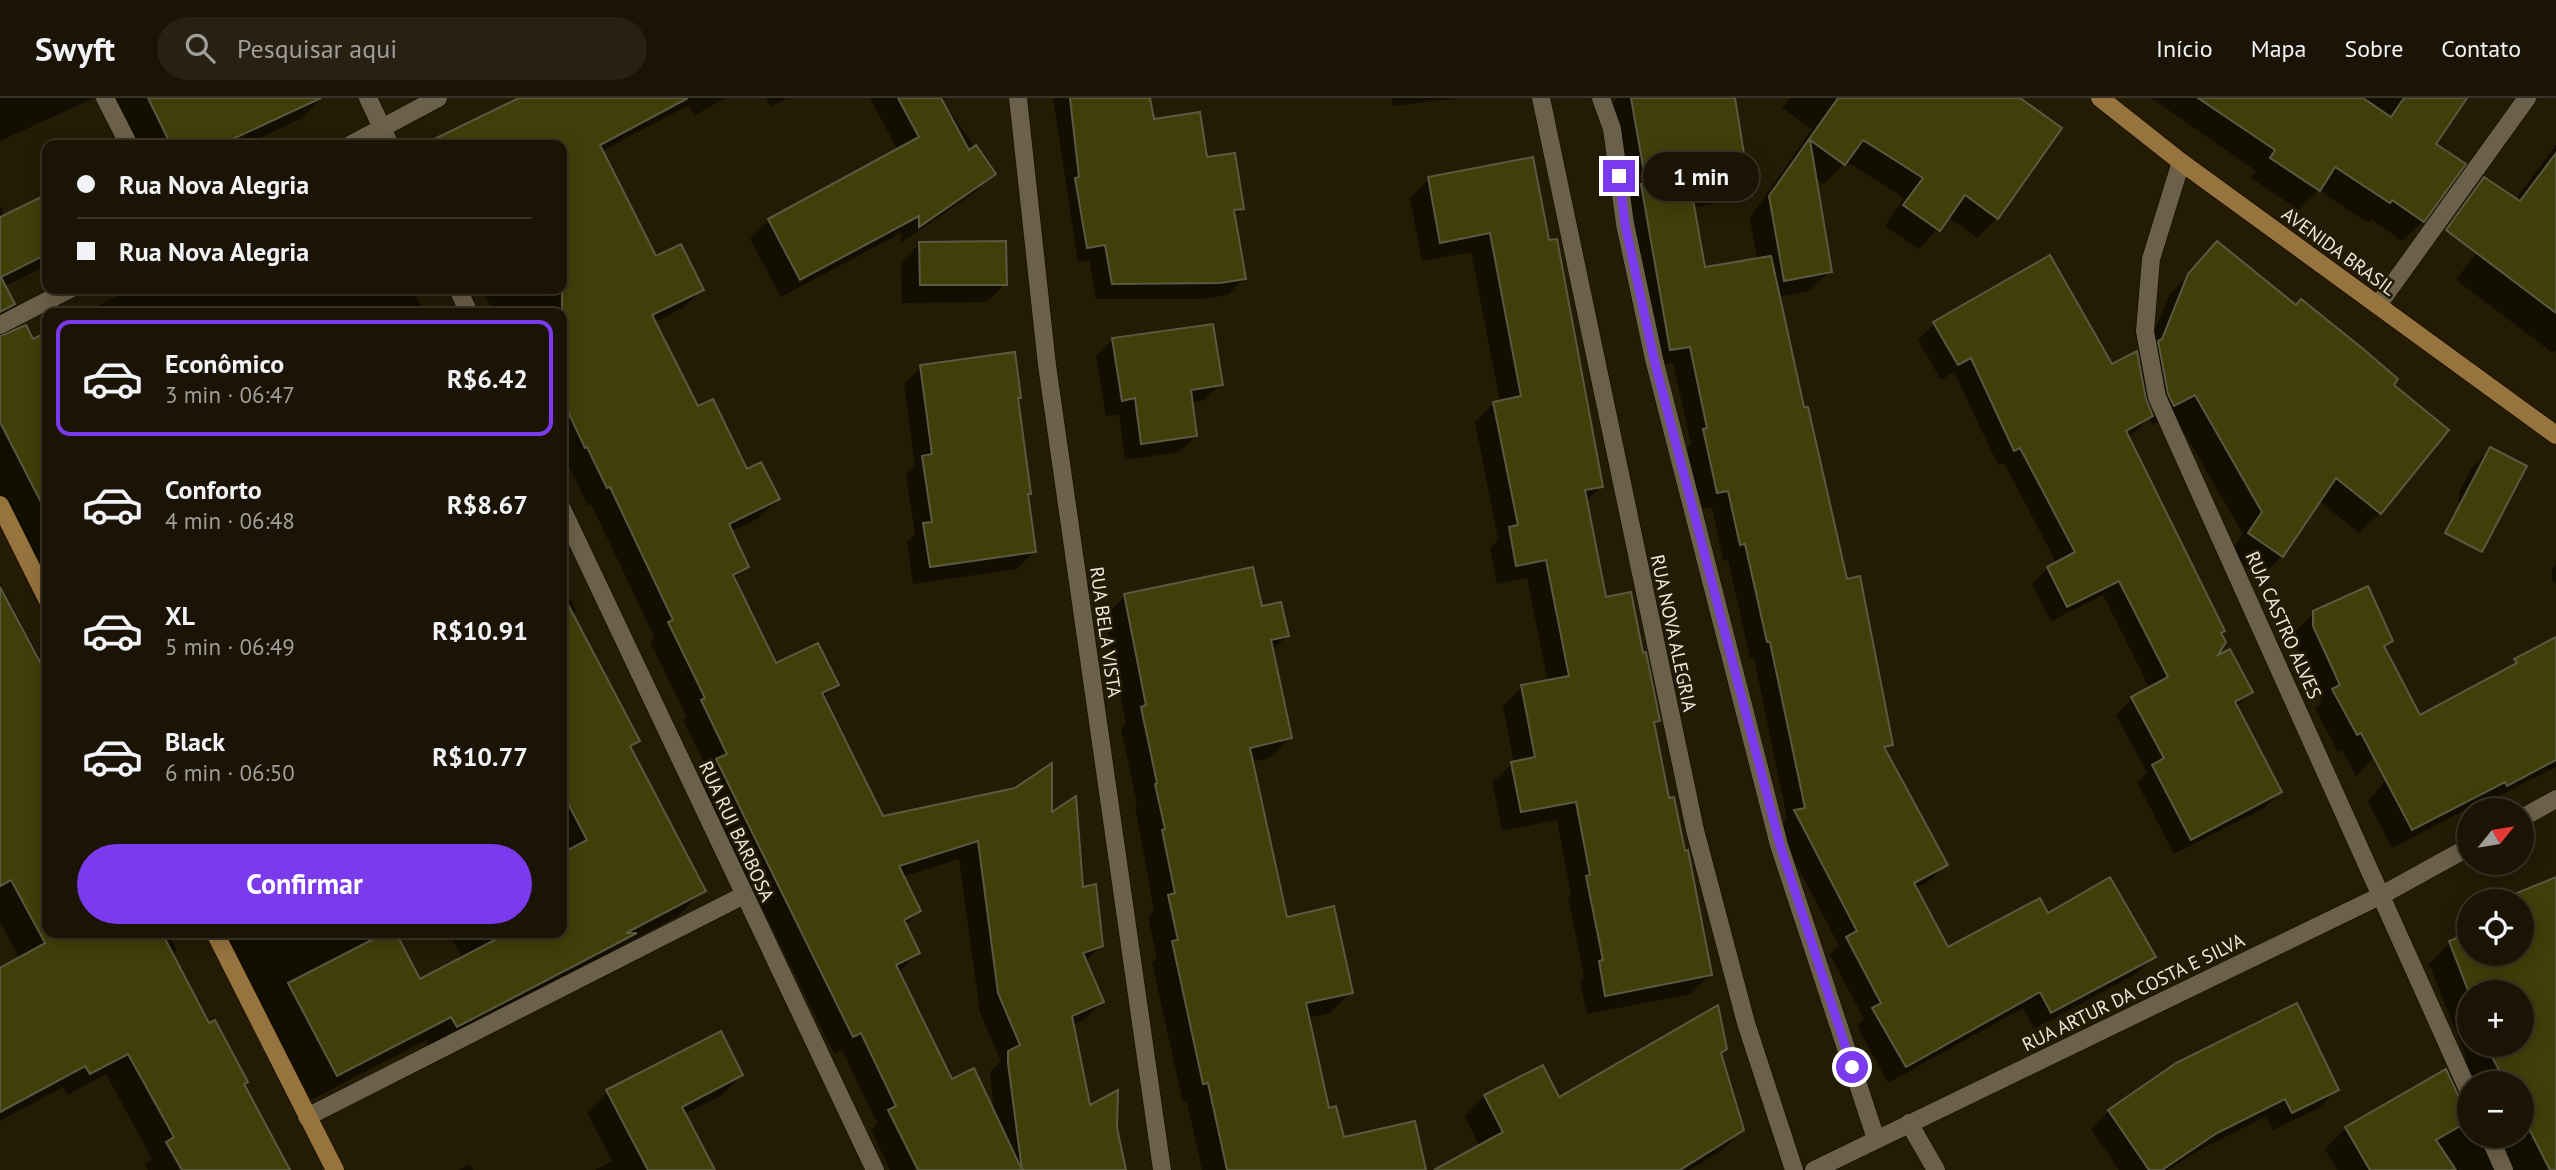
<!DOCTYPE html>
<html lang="pt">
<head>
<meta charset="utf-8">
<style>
  :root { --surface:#1b1404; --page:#282113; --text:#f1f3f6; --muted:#a09e9a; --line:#393326; --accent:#7c3aed }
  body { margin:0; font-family:"PT Sans",sans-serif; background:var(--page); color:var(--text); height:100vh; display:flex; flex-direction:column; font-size:26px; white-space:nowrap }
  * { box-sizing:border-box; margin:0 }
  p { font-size:23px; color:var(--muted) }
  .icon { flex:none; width:38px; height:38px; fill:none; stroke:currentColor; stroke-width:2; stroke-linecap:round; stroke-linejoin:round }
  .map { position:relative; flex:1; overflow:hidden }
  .side { position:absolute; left:42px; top:210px; width:525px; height:630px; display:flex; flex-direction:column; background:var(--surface); border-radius:14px; box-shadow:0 4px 18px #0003,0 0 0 2px var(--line) }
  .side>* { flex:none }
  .guide { position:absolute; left:42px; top:42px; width:525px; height:154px; border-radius:14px; box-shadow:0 4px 18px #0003,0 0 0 2px var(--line); display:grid; align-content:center; height:154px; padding:0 35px; background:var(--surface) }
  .needle { width:46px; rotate:60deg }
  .tools { position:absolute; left:2457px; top:700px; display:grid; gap:14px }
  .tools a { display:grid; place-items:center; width:77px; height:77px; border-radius:50%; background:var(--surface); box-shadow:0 4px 18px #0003,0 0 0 2px var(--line); font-size:35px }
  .end { position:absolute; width:32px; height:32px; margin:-16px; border:9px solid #7c3aed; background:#fff; box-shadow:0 0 0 4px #fff }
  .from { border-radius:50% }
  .bubble { position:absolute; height:49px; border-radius:24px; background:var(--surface); box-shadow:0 4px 18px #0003,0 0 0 2px var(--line); font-size:23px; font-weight:700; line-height:49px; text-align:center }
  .guide b { display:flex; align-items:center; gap:24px; height:66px; font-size:26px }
  .guide b+b { border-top:2px solid var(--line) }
  .guide i { width:18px; height:18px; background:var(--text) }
  ul { padding:12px 0 0; list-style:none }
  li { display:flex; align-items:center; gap:21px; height:116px; margin:0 14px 10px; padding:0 21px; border:4px solid transparent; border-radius:14px }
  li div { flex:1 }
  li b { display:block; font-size:26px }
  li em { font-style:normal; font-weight:700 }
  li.current { border-color:var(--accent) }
  li>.icon { width:63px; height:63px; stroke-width:1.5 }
  .cta { display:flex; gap:14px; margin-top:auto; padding:14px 35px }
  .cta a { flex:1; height:80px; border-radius:42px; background:var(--accent); color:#fff; font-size:28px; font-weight:700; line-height:80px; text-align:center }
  header { display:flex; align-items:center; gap:42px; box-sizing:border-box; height:98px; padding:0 35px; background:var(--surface); border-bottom:2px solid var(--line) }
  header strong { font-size:33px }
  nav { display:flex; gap:38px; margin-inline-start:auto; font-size:24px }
  .search { width:490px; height:63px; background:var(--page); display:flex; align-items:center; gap:18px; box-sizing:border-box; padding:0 24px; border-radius:38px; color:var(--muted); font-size:26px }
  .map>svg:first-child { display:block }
</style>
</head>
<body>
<header>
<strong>Swyft</strong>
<div class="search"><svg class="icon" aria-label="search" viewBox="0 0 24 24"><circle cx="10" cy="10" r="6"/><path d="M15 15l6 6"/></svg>Pesquisar aqui</div>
<nav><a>Início</a><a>Mapa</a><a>Sobre</a><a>Contato</a></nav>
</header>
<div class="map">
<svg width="2556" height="1072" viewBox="0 0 2556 1072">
  <rect width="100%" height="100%" fill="#241b05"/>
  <g fill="#0007" fill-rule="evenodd">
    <path d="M0,0h94l-94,43z"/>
    <path d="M112,0h210l-22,21 -55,26h-111z"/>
    <path d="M523,0h203l-31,17 -6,-10 -87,46 53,107 46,32 -18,18 -29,14 43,86 49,63 32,28 -19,19 -29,14 17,34 -13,14 41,86 61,19 -13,13 59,120 169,-2 31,74 19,56 -16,16 17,40 -18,18 -12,5 17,82 26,21 8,42h-233l-19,-40 6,-7 -35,-73 -8,4 -135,-275 9,-9 -25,-50 4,-3 -37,-75 5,-4 -64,-134 -3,2 -26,-55v-138h-68l-11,-23 79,-1v-144h-129l6,-6zM959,761l21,153 21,49 -11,11 4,42 -43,-33 -52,-109 19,-19 -13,-28 14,-14 -17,-34z"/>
    <path d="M766,0h21l-16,9z"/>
    <path d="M870,0h79l-7,2 51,73 -18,19 -74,51v-10l-120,64 -31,-58 19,-19 129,-69z"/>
    <path d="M1053,0h95l4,23 90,87 -8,8 10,62 -16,17 -25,4h-107l-7,-39 -11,2z"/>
    <path d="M1392,0h66l-65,8z"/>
    <path d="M1618,0h81l40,87 -17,18 -29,4 10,62 54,-9 -7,-42 62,-89 -30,-21 8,-10h226l-19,120 -20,20 -29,-21 -29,32 -34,-23 19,-28 -58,-37 -22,23 -10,-7 16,94 -20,20 -32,6 25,113 88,334 -7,7 62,114 -17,16 -14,8 32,60 100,-34 106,42 -17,17 -102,55 -11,-21 -135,75 -31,-57 7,-7 -34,-64 9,-9 -61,-117 9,-10 -33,-161h-4l-22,-98 -5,1 -11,-54 -12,2 -13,-61 4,-4 -18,-81 -20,3 -41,-262z"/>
    <path d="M2151,0h314l-31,46 -11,77 -21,20 -31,-22 -3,4 -49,-33 -20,20 -48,-32 5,-7z"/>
    <path d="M2556,47v205l-3,3 -97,-73z"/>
    <path d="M1532,61l69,327 -15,16 19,97 36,56 17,65 -5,6 15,74 42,175 -19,19 -104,20 -7,-32 4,-4 -16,-81 3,-3 -14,-74 -55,11 -10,-49 22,-19 -11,-57 19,-19 26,-5 -21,-104 -30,6 -7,-36 8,-8 -23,-118 19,-19 6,-1 -29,-150 -49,9 -12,-63 19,-19z"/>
    <path d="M47,98v69l-43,22 9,17 -13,13v-111l5,11z"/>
    <path d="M920,145l85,41 -18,18 -85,1 -1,-41z"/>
    <path d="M2217,145l174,142 -11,128 -21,20 -40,-32 -37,55 -21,21 -32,-22 14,-21 -69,-119 -21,10 -4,-7 -14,14 -8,5 93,197 -7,25 38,33 -15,15 44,85 -16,16 -90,46 -37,-72 10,-10 -31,-57 16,-16 18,-10 -47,-94 -52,26 -19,-37 16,-16 9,-4 -53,-101 -6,2 -44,-93 -13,8 -23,-40 16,-16 177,42 27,-2 5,-5 25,-62z"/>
    <path d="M131,191h286l-3,3 11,21h-340z"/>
    <path d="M47,236v240l-3,-6 -5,2 -39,-75v-157l32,4z"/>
    <path d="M1112,242l109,44 -17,16 -13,3 5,33 -17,16 -54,8 -6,-46 -13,2 -10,-60z"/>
    <path d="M921,269l99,30 -4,4 13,92 -3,3 8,56 -17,17 -104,15 -6,-42 8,-8 -9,-59 9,-9 -11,-82z"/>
    <path d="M2490,351l-15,67 -16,-12v-11l13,-26z"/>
    <path d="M2556,466v20l-4,-3v-12z"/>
    <path d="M562,484l14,29 -5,5 67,124 -8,8 73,143 -25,25 -65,34 -13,13 -169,88 -5,-11 -115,60 -79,-152 -16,-15h149l5,10 24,-10 25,48 43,-23 -13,-25h113z"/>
    <path d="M0,485l47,88v262h121l9,17 -5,6 118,214h-142l-3,-5 7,-6 -46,-85 -39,21 -4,-8 -63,34v-151l20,-11 -20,-37z"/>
    <path d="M1125,498l135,12 27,28 -16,15 19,87 -21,20 -18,4 35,157 65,73 -21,21 -22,5 20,92 15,30 82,30h-223l-15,-68 -4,1 -31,-140 5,-5 -9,-41 6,-6 -19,-105 2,-2 -16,-75 5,-5 -21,-107z"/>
    <path d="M2314,515l77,28 -7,8 23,44 -34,65 -17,18 -14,-26 -4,2 -23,-43 7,-7 -26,-57v-14z"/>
    <path d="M2556,552v117l-69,35 -1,-3 -94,49 -24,-46 66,-83z"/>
    <path d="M2556,781v291h-219l-12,-21 21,-21 102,-51 19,-18 -38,-95 21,-21 19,-8v19h53v-53h-20zM2469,894h53v53h-53zM2469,985h53v53h-53z"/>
    <path d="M1725,951l-5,5 22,76 -21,21 -31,19h-253l43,-23 -15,-31 20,-20 74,3z"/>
    <path d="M741,977l-20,21 -37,18 29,56h-118l17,-9 -25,-49 20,-20z"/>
    <path d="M2337,991l-18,19 -46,22 -7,-14 -69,35 -29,19h-49l-28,-41 18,-18z"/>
    <path d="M470,1066l3,6h-14z"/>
  </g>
  <g fill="#403e09" stroke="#5a5941" stroke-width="2">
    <path d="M148,0h173l-101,47h-49z"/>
    <path d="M519,0h169l-88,47 56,111 25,-12 23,46 -52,25 46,91 15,-7 34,70 14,-7 19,37 -51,25 20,43 -16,8 43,88 42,-20 21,42 -17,8 61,123 132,-28 37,-25v49l24,-16 7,91 13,-3 7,62 -20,7 21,49 -32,14 18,89 28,-15 -1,38 9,42h-104l-14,-107v-12l12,-6 -22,-52 -20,-152 -79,25 22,45 -17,9 16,33 -24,12 56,114 22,-11 48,102h-104l-30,-60 8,-4 -35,-73 -8,4 -137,-278 11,-5 -26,-54 4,-2 -37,-76 5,-2 -63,-133 -3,1 -20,-41 -2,1 -23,-49v-254h-140z"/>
    <path d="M898,0h43l28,52 7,-5 20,29 -77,53v-11l-119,64 -32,-61 151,-82z"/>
    <path d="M1070,0h80l4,21 46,-7 7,45 28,-4 9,56 -10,1 12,69 -26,4 -108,1 -7,-39 -18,3 -12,-70 4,-1z"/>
    <path d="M1631,0h104l14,87 -57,9 13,73 66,-11 33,151h4l39,172 13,-3 33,169 -9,2 64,118 -34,18 34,64 92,-49 8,15 62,-36 46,80 -105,56 -11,-21 -134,75 -34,-59 9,-5 -35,-66 11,-6 -63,-121 11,-2 -35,-166h-3l-22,-98 -5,1 -12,-54 -11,2 -14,-64 4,-1 -17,-81 -20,3 -29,-166 5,-1z"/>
    <path d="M1838,0h182l42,30 -64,91 -33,-24 -25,36 -37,-26 20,-27 -60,-38 -18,25 -35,-25 22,132 -48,9 -15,-85z"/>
    <path d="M2198,0h165l28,19 13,-19h63l-31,46 30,20 -42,58 -32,-22 -2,3 -55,-36 -15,24 -50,-33 5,-8z"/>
    <path d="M2556,55v160l-110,-83 38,-53 36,24z"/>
    <path d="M1533,59l16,83 8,-1 46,248 -18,3 21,107 25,-5 12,61 3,-1 14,69 -6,1 15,76 5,-1 11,54 3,-1 24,125 -107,21 -6,-35 4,-1 -17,-84 4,-1 -14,-73 -55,10 -10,-50 24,-5 -14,-72 48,-9 -23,-116 -30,6 -7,-39 9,-2 -25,-123 28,-6 -31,-163 -50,10 -12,-66z"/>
    <path d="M47,96v60l-46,23 14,27 -15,8v-95z"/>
    <path d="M1006,143l1,44h-87l-1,-43z"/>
    <path d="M2217,143l79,64 5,-6 61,49 36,31 -4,6 55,45 -68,84 -45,-36 -53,79 -35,-24 14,-21 -67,-117 -21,11 -6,-12 -10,-53 4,-2 26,-65z"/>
    <path d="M2050,157l62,109 25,-13 9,48 7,17 -27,15 99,200 -4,2 5,9 -8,13 12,-6 23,43 -18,10 47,90 -91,48 -39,-75 12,-7 -33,-61 37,-20 -49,-96 -52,26 -20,-40 28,-15 -55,-104 -6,3 -43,-93 -13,7 -25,-43z"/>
    <path d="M1213,226l10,61 -32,5 6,46 -56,8 -6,-46 -13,3 -10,-63z"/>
    <path d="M26,227l7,14 14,-7v182l-47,-92v-86z"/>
    <path d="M1015,254l6,46h-3l13,96h-3l8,58 -106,15 -7,-44 9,-1 -10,-66 10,-2 -12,-89z"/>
    <path d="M2490,349l37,19 -45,86 -37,-19z"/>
    <path d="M1253,469l9,39 19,-4 8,34 -18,4 21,98 -42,10 37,169 47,-11 19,87 -47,10 23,105 7,-2 8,31 71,-16 11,49h-199l-19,-87 -5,1 -31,-143 6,-1 -10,-45 7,-2 -13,-63 3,-1 -10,-45 2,-1 -16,-76 5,-2 -22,-111z"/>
    <path d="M2368,488l25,55 -9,5 36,69 97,-52 -3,-4 42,-22v123l-49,26 -2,-4 -93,48 -51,-97 -4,2 -25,-46 8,-4 -27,-59v-15z"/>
    <path d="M0,489l47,88v258h115l47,90 6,-3 33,62 -4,2 46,86h-108l-16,-28 8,-5 -46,-83 -38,20 -5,-8 -85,46v-144l45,-25 -34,-63 -11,6z"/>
    <path d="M562,495l78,148 -10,5 76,145 -80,42h11l-180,94 -6,-10 -114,59 -49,-93 97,-50h11l24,46 88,-46h54v-80l25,-13 -25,-48z"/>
    <path d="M2556,779v293h-6l-28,-55v-32h-16l-20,-37 36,-1v-53l-53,1 -20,-52 20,-8v21h53v-53l-22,-1z"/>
    <path d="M2297,905l42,87 -47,23 -7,-14 -68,34 -55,37h-13l-41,-60 68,-47z"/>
    <path d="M1718,907l9,44 -6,4 23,77 -64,40h-246l69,-38 -19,-37 59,-30 16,32z"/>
    <path d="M721,933l22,44 -61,32 33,63h-67l-42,-80z"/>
    <path d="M2446,971l13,28 10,6v18l-33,19 20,30h-86l-25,-43z"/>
  </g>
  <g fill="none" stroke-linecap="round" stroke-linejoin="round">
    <g stroke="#0d0500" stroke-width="19">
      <g id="street">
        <path d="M105,0l24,47"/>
        <path d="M368,0l22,47"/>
        <path d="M1018,0l29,267 115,805"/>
        <path d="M1541,0l154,732 51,193 48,147"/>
        <path d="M1601,0l11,31 13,95 29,135 125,486 97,294"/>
        <path d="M350,47l88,-47"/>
        <path d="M2181,64l-30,97 -6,72 12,66 312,695"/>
        <path d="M458,191l11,24"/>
        <path d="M2378,207l149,-207"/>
        <path d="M0,227l70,-36"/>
        <path d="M562,411l313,661"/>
        <path d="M2522,720l34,-19"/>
        <path d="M307,1019l437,-222"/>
        <path d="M1909,1025l27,47"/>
        <path d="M2489,1038l15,34"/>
        <path d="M1814,1072l568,-275 87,-48"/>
      </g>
    </g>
    <g stroke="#0d0500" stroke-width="19">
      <g id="secondary">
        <path d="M2100,0l81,64 375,273"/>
        <path d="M0,407l47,94"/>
        <path d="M215,835l120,237"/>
      </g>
    </g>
    <use href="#street" stroke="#6b6049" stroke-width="18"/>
    <use href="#secondary" stroke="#97743e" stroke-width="18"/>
  </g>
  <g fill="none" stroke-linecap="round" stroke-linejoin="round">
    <path stroke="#7c3aed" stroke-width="9" d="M1619,78l6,48 29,135 126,486 72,222"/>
  </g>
  <g text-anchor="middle" stroke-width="5" stroke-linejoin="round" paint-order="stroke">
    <g font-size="19" fill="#eee8db" stroke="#241b05">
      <text transform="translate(2339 153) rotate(36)" y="7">AVENIDA BRASIL</text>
      <text transform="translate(2284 527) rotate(66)" y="7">RUA CASTRO ALVES</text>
      <text transform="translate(1106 534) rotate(82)" y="7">RUA BELA VISTA</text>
      <text transform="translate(1674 535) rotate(78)" y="7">RUA NOVA ALEGRIA</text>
      <text transform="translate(737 733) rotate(65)" y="7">RUA RUI BARBOSA</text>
      <text transform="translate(2133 894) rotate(-26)" y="7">RUA ARTUR DA COSTA E SILVA</text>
    </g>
  </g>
</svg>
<div class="tools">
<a><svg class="needle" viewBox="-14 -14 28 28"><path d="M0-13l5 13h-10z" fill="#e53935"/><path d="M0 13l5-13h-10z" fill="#a09e9a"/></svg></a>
<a><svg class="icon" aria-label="locate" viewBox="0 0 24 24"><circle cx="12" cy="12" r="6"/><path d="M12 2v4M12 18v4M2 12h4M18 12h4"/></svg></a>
<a>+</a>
<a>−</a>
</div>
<i class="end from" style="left:1852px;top:969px"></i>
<i class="end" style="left:1619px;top:78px"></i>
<div class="bubble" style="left:1643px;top:54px;width:116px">1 min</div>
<div class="guide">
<b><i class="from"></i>Rua Nova Alegria</b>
<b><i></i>Rua Nova Alegria</b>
</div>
<section class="side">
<ul>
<li class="current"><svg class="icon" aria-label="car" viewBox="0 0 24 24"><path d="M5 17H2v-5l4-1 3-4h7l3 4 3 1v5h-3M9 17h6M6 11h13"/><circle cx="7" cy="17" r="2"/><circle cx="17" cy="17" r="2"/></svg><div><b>Econômico</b><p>3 min · 06:47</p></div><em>R$6.42</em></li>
<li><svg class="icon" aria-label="car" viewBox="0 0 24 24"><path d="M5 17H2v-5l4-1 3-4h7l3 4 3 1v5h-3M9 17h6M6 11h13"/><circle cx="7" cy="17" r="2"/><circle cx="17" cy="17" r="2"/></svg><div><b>Conforto</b><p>4 min · 06:48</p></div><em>R$8.67</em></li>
<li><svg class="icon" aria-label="car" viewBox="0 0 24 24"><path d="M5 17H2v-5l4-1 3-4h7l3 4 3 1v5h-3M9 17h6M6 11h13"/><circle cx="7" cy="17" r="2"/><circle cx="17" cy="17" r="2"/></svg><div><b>XL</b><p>5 min · 06:49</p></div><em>R$10.91</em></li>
<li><svg class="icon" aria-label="car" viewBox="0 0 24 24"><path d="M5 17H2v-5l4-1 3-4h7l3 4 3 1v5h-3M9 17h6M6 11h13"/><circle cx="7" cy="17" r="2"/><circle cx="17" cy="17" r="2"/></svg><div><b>Black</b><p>6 min · 06:50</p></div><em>R$10.77</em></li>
</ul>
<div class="cta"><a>Confirmar</a></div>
</section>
</div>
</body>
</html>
